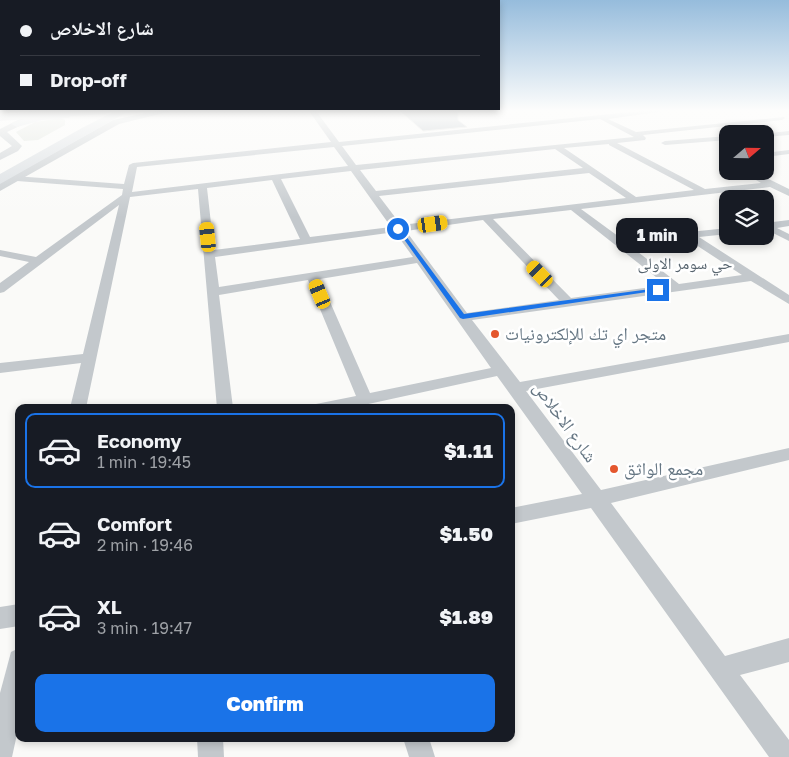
<!DOCTYPE html>
<html lang="en">
<head>
<meta charset="utf-8">
<style>
  :root { --surface:#171b24; --page:#20242c; --text:#f1f3f6; --muted:#9ea1a6; --line:#363941; --accent:#1a73e8 }
  body { margin:0; font-family:"Golos Text","Noto Naskh Arabic",sans-serif; background:var(--page); color:var(--text); height:100vh; display:flex; flex-direction:column; font-size:19px; white-space:nowrap }
  * { box-sizing:border-box; margin:0 }
  p { font-size:16px; color:var(--muted) }
  .icon { flex:none; width:28px; height:28px; fill:none; stroke:currentColor; stroke-width:2; stroke-linecap:round; stroke-linejoin:round }
  .map { position:relative; flex:1; overflow:hidden }
  .side { position:absolute; left:15px; top:404px; width:500px; height:338px; display:flex; flex-direction:column; background:var(--surface); border-radius:10px; box-shadow:0 2px 8px #0003 }
  .side>* { flex:none }
  .top-card { position:absolute; left:0px; top:0px; width:500px; height:110px; box-shadow:0 2px 8px #0003; display:grid; align-content:center; height:110px; padding:0 20px; background:var(--surface) }
  .needle { width:32px; rotate:70deg }
  .tools { position:absolute; left:719px; top:125px; display:grid; gap:10px }
  .tools a { display:grid; place-items:center; width:55px; height:55px; border-radius:10px; background:var(--surface); box-shadow:0 2px 8px #0003; font-size:25px }
  .end { position:absolute; width:22px; height:22px; margin:-11px; border:6px solid #1a73e8; background:#fff; box-shadow:0 0 0 2px #fff }
  .from { border-radius:50% }
  .bubble { position:absolute; height:35px; border-radius:10px; background:var(--surface); box-shadow:0 2px 8px #0003; font-size:16px; font-weight:800; line-height:35px; text-align:center }
  .car { position:absolute; width:15px; height:30px; margin:-15px -8px; border-radius:6px; box-shadow:0 0 4px 1px #0007; background:linear-gradient(#f5c518 24%,#345 0 40%,#f5c518 0 76%,#345 0 86%,#f5c518 0) }
  .top-card b { display:flex; align-items:center; gap:18px; height:48px; font-size:19px }
  .top-card b+b { border-top:1px solid var(--line) }
  .top-card i { width:12px; height:12px; background:var(--text) }
  ul { padding:9px 0 0; list-style:none }
  li { display:flex; align-items:center; gap:15px; height:75px; margin:0 10px 8px; padding:0 10px; border:2px solid transparent; border-radius:10px }
  li div { flex:1 }
  li b { display:block; font-size:19px }
  li em { font-style:normal; font-weight:800 }
  li.current { border-color:var(--accent) }
  li>.icon { width:45px; height:45px; stroke-width:1.5 }
  .primary-button { display:flex; gap:10px; margin-top:auto; padding:10px 20px }
  .primary-button a { flex:1; height:58px; border-radius:10px; background:var(--accent); color:#fff; font-size:20px; font-weight:800; line-height:58px; text-align:center }
  .map>svg:first-child { display:block }
</style>
</head>
<body>
<div class="map">
<svg width="789" height="757" viewBox="0 0 789 757">
  <rect width="100%" height="100%" fill="#fafaf8"/>
  <path fill="#dadfd7" d="M60,118l5,2v5l-27,15 -14,1 -8,-9 19,-10z"/>
  <path fill="#aab3b9" stroke="#dcdcda" d="M400,111h58v9l9,7 -44,4z"/>
  <g fill="none" stroke-linecap="round" stroke-linejoin="round">
    <g fill="#c3c8cc" fill-rule="evenodd">
      <path d="M309,111h7l23,31 301,-31h25l-57,8 28,13 148,-15 1,1 -3,2 -139,15 3,3 -1,2 -28,3 88,46 56,-6 -20,-12h11l37,18v7l-19,-9 -189,22 41,30 106,-11v6l-29,3 90,58v9l-38,-23 -279,39 48,62 269,-48v8l-263,49 75,99 188,-42v12l-178,43 114,153 64,-18v24l-49,13 49,65v17h-20l-178,-249 -80,16v-16l71,-14 -85,-118 -147,32h-36l2,-4 40,-8 -48,-116 -89,15 14,113h-16l-19,-219 -68,8 -44,211h-16l11,-45 -81,10v-10l83,-9 36,-149 -115,87 -4,1v-10l29,-21 -29,-6v-6l36,7 86,-62 1,-6 -106,-8 -4,-3 1,-2 110,8 5,-19 4,-2 198,-21zM600,119l34,18 -278,28 -14,-19zM609,144v1l85,45 -58,7 -72,-49zM334,147l14,19 -216,26 5,-25zM555,149l28,19 -207,23 -16,-21zM351,171l40,56 -81,10 -29,-58zM589,173l37,25 -225,27 -22,-29zM272,180l28,59 -86,11 -7,-62zM571,210l95,75 -95,13 -78,-79zM483,220l76,80 -92,13 -61,-82zM395,232l18,25 -194,30 -4,-30zM687,239l55,36 -63,9 -50,-39zM417,263l74,105 -121,25 -50,-114z"/>
      <path d="M789,131v4l-24,2v-3h-3z"/>
      <path d="M728,136v4l-63,5 -4,-2 4,-2z"/>
      <path d="M789,150v4l-24,3v-4z"/>
      <path d="M719,158l9,1v5l-9,-2z"/>
      <path d="M789,220v6l-12,2 12,6v7l-24,-12v-6z"/>
      <path d="M19,604v22l-19,3v-22z"/>
      <path d="M19,648v77l-7,32h-12v-64l11,-41z"/>
      <path d="M197,738h26l1,19h-26z"/>
      <path d="M403,738h26l6,19h-26z"/>
    </g>
    <g fill="#c3c8cc" fill-rule="evenodd">
      <path d="M29,111h9l-12,12 -19,9 15,14 -4,5 -18,9v-7l12,-7 -12,-10v-7l20,-10z"/>
      <path d="M155,111h17l-53,13 -119,67v-8l113,-63z"/>
    </g>
    <g fill="#d6dbdf" fill-rule="evenodd">
      <path d="M115,111h14l-129,73v-10l82,-46z"/>
      <path d="M65,113l5,3 -1,2 -26,2 -26,7 -6,-3 2,-2 30,-8z"/>
    </g>
    <path fill="#d6dbdf" fill-rule="evenodd" d="M50,111h60l-5,3 -105,7v-6z"/>
  </g>
  <linearGradient id="sky" x2="0" y2="1"><stop stop-color="#96bcdc"/><stop offset="0.51" stop-color="#fdfdfc"/><stop offset="1" stop-color="#fdfdfc" stop-opacity="0"/></linearGradient>
  <rect width="789" height="217" fill="url(#sky)"/>
  <path fill="#1a73e8" d="M396,228h4l64,86 194,-26 3,2 -198,29 -3,-1z"/>
  <g fill="#e4572e" stroke="#fff" stroke-width="2">
    <circle cx="495" cy="334" r="5"/>
    <circle cx="614" cy="469" r="5"/>
  </g>
  <g text-anchor="middle" stroke-width="5" stroke-linejoin="round" paint-order="stroke">
    <g font-size="16" fill="#57646e" stroke="#fff">
      <text x="685" y="269">حي سومر الاولى</text>
    </g>
    <g font-size="18" fill="#657683" stroke="#fff" text-anchor="start">
      <text x="505" y="340">متجر اي تك للإلكترونيات</text>
      <text x="624" y="475">مجمع الواثق</text>
    </g>
    <g font-size="18" fill="#657683" stroke="#fff">
      <text transform="translate(565 422) rotate(54)" y="6">شارع الاخلاص</text>
    </g>
  </g>
</svg>
<div class="tools">
<a><svg class="needle" viewBox="-14 -14 28 28"><path d="M0-13l5 13h-10z" fill="#e53935"/><path d="M0 13l5-13h-10z" fill="#9ea1a6"/></svg></a>
<a><svg class="icon" aria-label="layers" viewBox="0 0 24 24"><path d="M12 4l9 5-9 5-9-5zM3 14l9 5 9-5"/></svg></a>
</div>
<i class="end from" style="left:398px;top:229px"></i>
<i class="end" style="left:658px;top:290px"></i>
<div class="bubble" style="left:616px;top:218px;width:82px">1 min</div>
<i class="car" style="left:433px;top:224px;rotate:82deg"></i>
<i class="car" style="left:208px;top:237px;rotate:354deg"></i>
<i class="car" style="left:540px;top:274px;rotate:316deg"></i>
<i class="car" style="left:320px;top:294px;rotate:337deg"></i>
<div class="top-card">
<b><i class="from"></i>شارع الاخلاص</b>
<b><i></i>Drop-off</b>
</div>
<section class="side">
<ul>
<li class="current"><svg class="icon" aria-label="car" viewBox="0 0 24 24"><path d="M5 17H2v-5l4-1 3-4h7l3 4 3 1v5h-3M9 17h6M6 11h13"/><circle cx="7" cy="17" r="2"/><circle cx="17" cy="17" r="2"/></svg><div><b>Economy</b><p>1 min · 19:45</p></div><em>$1.11</em></li>
<li><svg class="icon" aria-label="car" viewBox="0 0 24 24"><path d="M5 17H2v-5l4-1 3-4h7l3 4 3 1v5h-3M9 17h6M6 11h13"/><circle cx="7" cy="17" r="2"/><circle cx="17" cy="17" r="2"/></svg><div><b>Comfort</b><p>2 min · 19:46</p></div><em>$1.50</em></li>
<li><svg class="icon" aria-label="car" viewBox="0 0 24 24"><path d="M5 17H2v-5l4-1 3-4h7l3 4 3 1v5h-3M9 17h6M6 11h13"/><circle cx="7" cy="17" r="2"/><circle cx="17" cy="17" r="2"/></svg><div><b>XL</b><p>3 min · 19:47</p></div><em>$1.89</em></li>
</ul>
<div class="primary-button"><a>Confirm</a></div>
</section>
</div>
</body>
</html>
